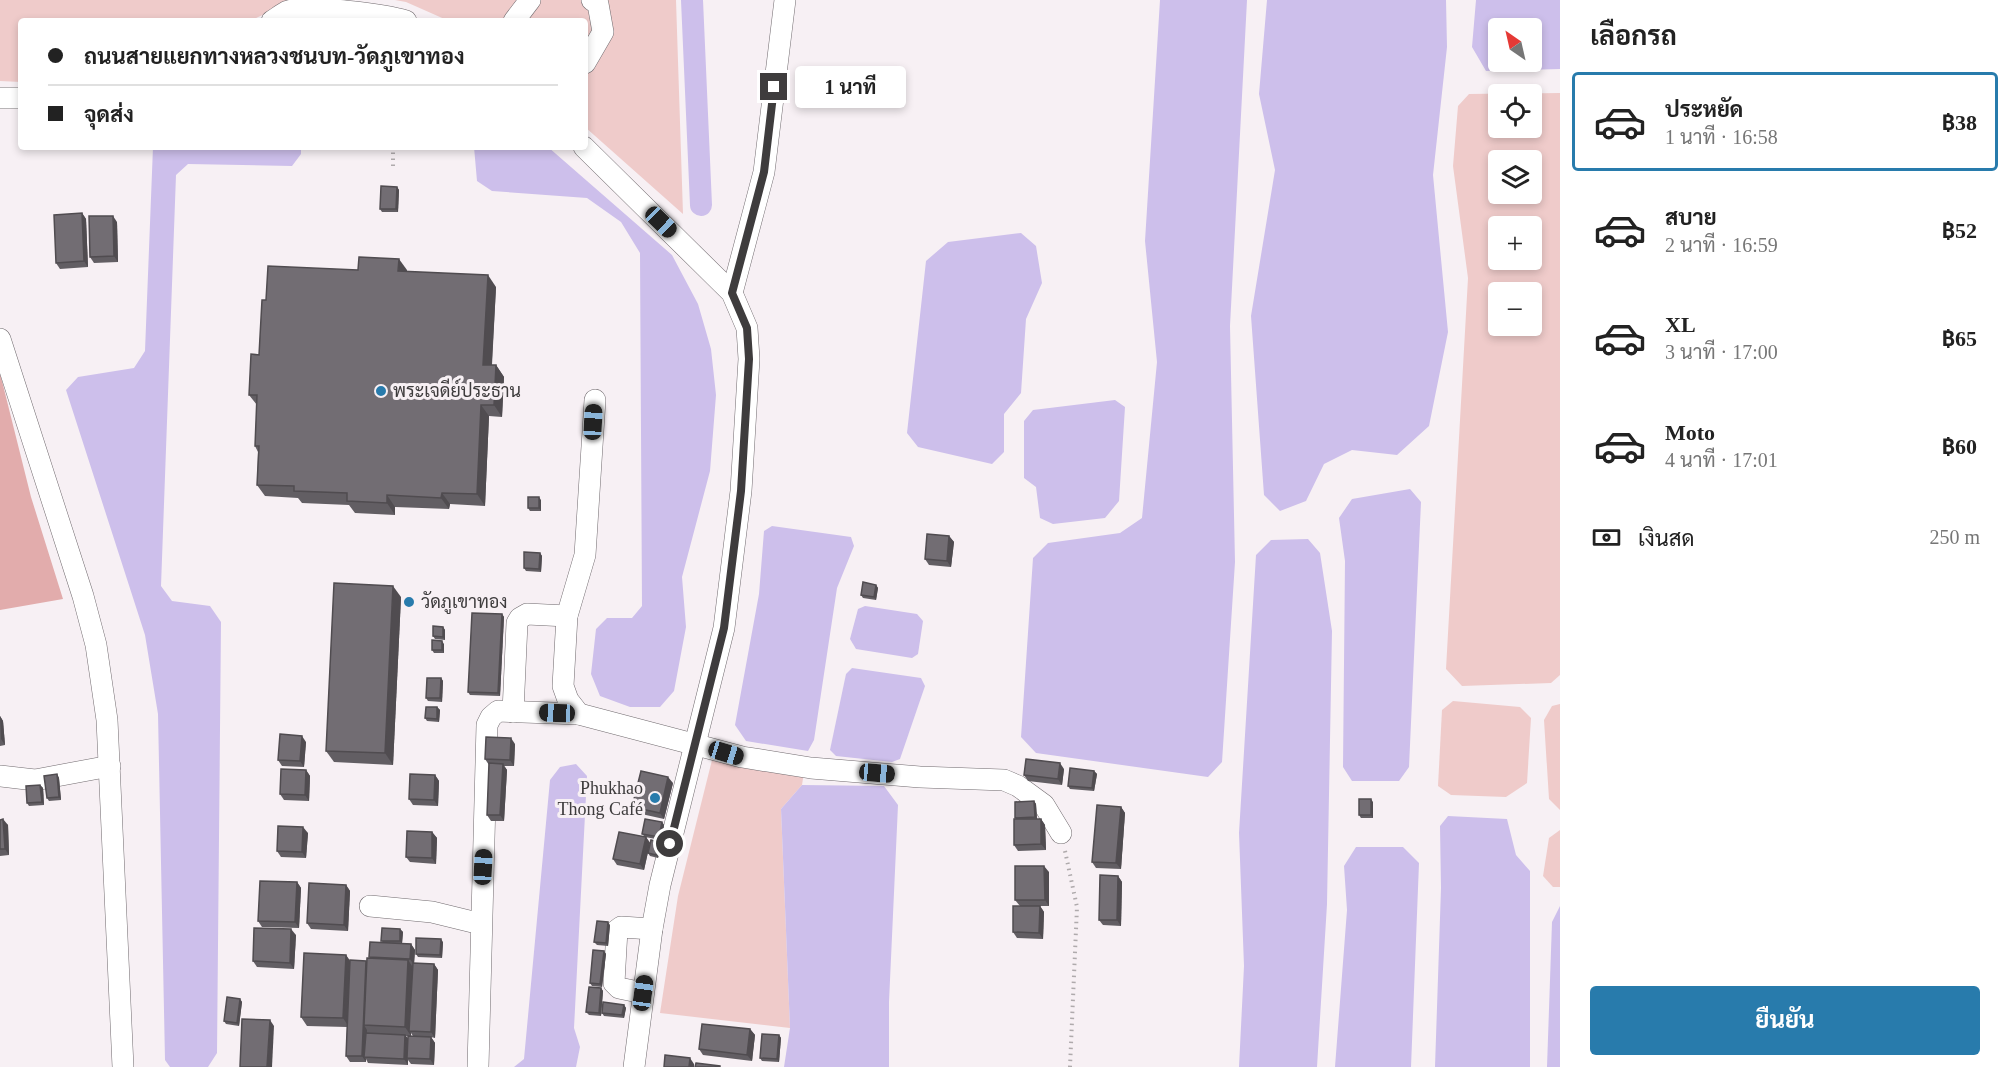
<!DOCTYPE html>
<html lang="th">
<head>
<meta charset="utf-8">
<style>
  :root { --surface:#fff; --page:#f2f2f2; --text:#222; --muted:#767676; --line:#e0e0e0; --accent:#287bac }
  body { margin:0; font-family:"Times New Roman",Sarabun,serif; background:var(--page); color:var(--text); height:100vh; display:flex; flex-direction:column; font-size:22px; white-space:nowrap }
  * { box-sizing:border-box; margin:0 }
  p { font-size:20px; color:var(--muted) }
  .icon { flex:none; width:33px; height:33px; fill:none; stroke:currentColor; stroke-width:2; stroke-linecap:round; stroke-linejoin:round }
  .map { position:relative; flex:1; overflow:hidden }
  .sheet { display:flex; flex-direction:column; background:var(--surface); width:450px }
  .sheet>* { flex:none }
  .banner { position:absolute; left:18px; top:18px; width:570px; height:132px; border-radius:6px; box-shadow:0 3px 9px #0003; display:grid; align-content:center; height:132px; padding:0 30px; background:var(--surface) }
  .needle { width:39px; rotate:326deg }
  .tools { position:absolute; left:1488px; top:18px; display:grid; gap:12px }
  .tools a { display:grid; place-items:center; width:54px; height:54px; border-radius:6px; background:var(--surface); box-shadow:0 3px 9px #0003; font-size:30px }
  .end { position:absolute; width:27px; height:27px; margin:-14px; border:8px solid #3e3c3d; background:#fff; box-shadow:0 0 0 3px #fff }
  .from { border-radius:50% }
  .bubble { position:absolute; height:42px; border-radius:6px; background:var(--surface); box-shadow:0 3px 9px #0003; font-size:20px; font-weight:700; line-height:42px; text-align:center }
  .car { position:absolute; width:18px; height:36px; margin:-18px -9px; border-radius:8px; box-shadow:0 0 4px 2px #0007; background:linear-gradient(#222 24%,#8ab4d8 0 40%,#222 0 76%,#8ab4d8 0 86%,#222 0) }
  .banner b { display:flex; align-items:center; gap:21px; height:57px; font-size:22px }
  .banner b+b { border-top:2px solid var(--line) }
  .banner i { width:15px; height:15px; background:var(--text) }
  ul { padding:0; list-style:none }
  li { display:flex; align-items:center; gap:18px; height:99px; margin:0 12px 9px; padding:0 18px; border:3px solid transparent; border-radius:6px }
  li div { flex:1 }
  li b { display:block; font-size:22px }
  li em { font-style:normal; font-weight:700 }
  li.current { border-color:var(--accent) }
  li>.icon { width:54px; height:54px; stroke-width:1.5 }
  h2 { padding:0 30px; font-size:27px; line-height:72px }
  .pay { display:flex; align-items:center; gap:15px; height:66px; padding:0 30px; font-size:22px }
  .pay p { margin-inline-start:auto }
  .button { display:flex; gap:12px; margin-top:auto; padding:12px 30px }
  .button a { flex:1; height:69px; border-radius:6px; background:var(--accent); color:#fff; font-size:24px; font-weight:700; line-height:69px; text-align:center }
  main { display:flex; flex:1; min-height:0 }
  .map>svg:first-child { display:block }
</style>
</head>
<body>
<main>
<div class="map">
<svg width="1560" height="1067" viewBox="0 0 1560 1067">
  <rect width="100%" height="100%" fill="#f7f0f4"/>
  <g fill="#efcbca" fill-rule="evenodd">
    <path d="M0,0h294l-44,21h-229v61l-21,-1z"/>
    <path d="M395,0h281l7,214 -98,-87v-106h-136l-43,-19z"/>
    <path d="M1560,93v582l-9,8 -89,3 -16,-17 22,-391 -15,-112 5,-60 11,-12zM1532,94v34h-34v-34zM1532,160v34h-34v-34zM1532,226v34h-34v-34zM1532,292v34h-34v-34z"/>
    <path d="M1453,701l67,6 11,11 -4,65 -21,14 -55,-2 -13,-9 4,-76z"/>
    <path d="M1560,704v106l-11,-11 -5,-79 8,-14z"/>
    <path d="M712,760l92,12 -2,13 -21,24 9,219 -130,-15 18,-117z"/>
    <path d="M1560,830v57h-7l-10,-11 6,-38z"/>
  </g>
  <path fill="#e2acac" d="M0,373l31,124 32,102 -63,11z"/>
  <g fill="#cdbfeb" fill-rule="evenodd">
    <path d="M1160,0h87l-17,326 5,236 -13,200 -14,15 -172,-24 -15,-16 12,-179 15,-15 72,-10 22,-15 15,-156 -12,-121z"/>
    <path d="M1267,0h179l1,47 -14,128 15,157 -19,94 -32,29 -45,-5 -28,14 -18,37 -26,10 -16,-16 -13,-179 24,-146 -16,-76z"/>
    <path d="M1476,0h84v69l-74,2 -14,-24zM1498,28h34v34h-34z"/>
    <path d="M153,147h148v7l-9,12 -104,-2 -12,11 -15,411 11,15 38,5 11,16 -4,431 -9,14h-38l-5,-7 -7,-346 -13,-79 -79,-245 12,-13 56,-9 11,-17z"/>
    <path d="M474,147h74l124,108 26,49 13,45 5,46 -6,76 -28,106 4,50 -12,64 -14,16h-30l-30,-11 -9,-22 5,-45 11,-11h25l10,-12 -2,-353 -19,-31 -34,-24 -95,-7 -15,-10z"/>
    <path d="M1021,233l15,13 6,37 -16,36 -5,74 -17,21v38l-12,12 -74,-17 -11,-14 19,-172 22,-19z"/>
    <path d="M1115,400l10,7 -6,94 -14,17 -52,6 -13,-6 -4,-31 -12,-9v-57l9,-11z"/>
    <path d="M1410,489l11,13 -12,265 -10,14h-47l-9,-14 2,-206 -6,-43 13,-19z"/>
    <path d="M772,526l79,11 3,9 -17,42 -23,152 -6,11 -62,-10 -11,-16 24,-131 5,-63z"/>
    <path d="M1308,539l12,14 12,78 -5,273 -10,163h-78l5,-101 -5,-133 17,-278 15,-15z"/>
    <path d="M865,606l52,8 6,7 -5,33 -6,4 -56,-9 -6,-10 8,-30z"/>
    <path d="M852,668l69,10 4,8 -25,73 -8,3 -56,-6 -6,-6 16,-76z"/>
    <path d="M576,764l11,12 -13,252 6,19 -4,20h-62l10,-8 26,-279 10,-13z"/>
    <path d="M802,785l82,1 14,19 -9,197v65h-105l6,-39 -9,-219z"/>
    <path d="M1448,816l59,3 9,36 14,16v196h-95l6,-179 -1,-62z"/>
    <path d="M1356,847h47l16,16 -8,204h-76l12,-157 -3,-44z"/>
    <path d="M1560,906v161h-13l5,-145z"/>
  </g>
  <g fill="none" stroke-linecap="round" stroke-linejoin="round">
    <path stroke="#cdbfeb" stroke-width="22" d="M692,0l9,205"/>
    <g stroke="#716b6f" stroke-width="22">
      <g id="minor">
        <path d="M272,21c5,-3 11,-8 16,-10 21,-6 97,3 118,10"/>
        <path d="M514,21l16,-21"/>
        <path d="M585,63l18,-31 -5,-28 -6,-4"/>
        <path d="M0,98h21"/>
        <path d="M584,147l148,146 15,35 2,31 -8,132 -17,137 -64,257 -8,44 -18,138"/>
        <path d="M732,293l32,-121 21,-172"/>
        <path d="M0,339l83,257 13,49 11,75 16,347"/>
        <path d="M595,400l-10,155 -18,61 -4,70 5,14 11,14 163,43 69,11 109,9 84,3 14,6 26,19 17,28"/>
        <path d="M513,712l4,-89 3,-5 7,-4 40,2"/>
        <path d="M0,776l35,4 75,-14"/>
        <path d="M370,906l62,6 49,12"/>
        <path d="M643,993l-24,-5 -5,-5 3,-53 4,-3 31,2"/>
        <path d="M478,1067l9,-342 4,-8 7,-6 81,3"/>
      </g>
    </g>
    <g stroke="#afaaac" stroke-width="4" stroke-dasharray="1.5 4.5" stroke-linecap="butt">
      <path d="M393,166v-19"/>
      <path d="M1065,851l12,56 -7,160"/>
    </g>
    <use href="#minor" stroke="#fff" stroke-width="21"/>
  </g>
  <g fill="#625e63" fill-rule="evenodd">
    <path d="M397,187l2,3 -1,22h-16l-2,-3z"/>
    <path d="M82,213l4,6 2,48 -28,2 -4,-6z"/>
    <path d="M117,222l1,40 -24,1 -4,-6z"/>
    <path d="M358,270h49v2l89,15 -4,78h4l8,12 -2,40 -13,-1 -4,90 -35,-2 -1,5 -54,-2v8l-40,-2 -6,-8 -47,-2 -4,-5 -33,-2 -8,-11 1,-33 -3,-6 2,-41 -8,-10 10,-40 7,-55z"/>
    <path d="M541,500v11h-11l-2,-3z"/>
    <path d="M949,536l5,6 -3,25 -22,-2 -4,-6z"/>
    <path d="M540,553l2,3 -1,16 -15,-1 -2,-3z"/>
    <path d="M876,585l2,3 -2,12 -13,-2 -2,-3z"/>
    <path d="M401,597l-8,168 -59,-3 -8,-11z"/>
    <path d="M502,614l2,3 -4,79 -30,-1 -2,-3z"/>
    <path d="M443,627l2,3v10l-10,-1 -2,-3z"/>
    <path d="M444,644v9h-10l-2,-3z"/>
    <path d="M441,678l2,3 -1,21 -14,-1 -2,-3z"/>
    <path d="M437,707l3,3 -1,12 -12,-1 -2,-3z"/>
    <path d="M0,716l3,5 2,24 -5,1z"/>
    <path d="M306,742l-2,25 -22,-1 -4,-6z"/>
    <path d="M515,744l-1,22h-10l3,4 -3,51h-13l-4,-6 2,-50 -4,-6z"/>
    <path d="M1064,769l-2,16 -34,-4 -4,-6z"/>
    <path d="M306,770l4,6 -1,25 -25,-1 -4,-6z"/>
    <path d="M1094,771l3,3 -3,17 -24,-2 -2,-3z"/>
    <path d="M57,774l2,4 2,22 -12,1 -2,-3z"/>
    <path d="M435,775l4,6 -1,25 -25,-1 -4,-6z"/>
    <path d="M673,783l-9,36 -27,-6 -5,-6z"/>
    <path d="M40,785l3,3 1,17 -15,1 -2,-3z"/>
    <path d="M1034,801l2,3 1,15h4l4,6 1,25 -28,1 -4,-6 2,-26 -1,-1z"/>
    <path d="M1373,802v16h-12l-2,-3z"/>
    <path d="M1121,807l4,6 -4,56 -25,-1 -4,-6z"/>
    <path d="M0,820l8,5 1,30 -9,1z"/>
    <path d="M662,822l2,3 -3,15 -16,-3 -3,-3z"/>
    <path d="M432,832l5,6 -1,26 -26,-2 -4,-5z"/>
    <path d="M308,833l-2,25 -25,-1 -4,-6z"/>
    <path d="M646,837l4,6 -6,27 -27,-5 -4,-6z"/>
    <path d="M661,845l-3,13 -8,-2 -2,-3z"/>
    <path d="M1049,872v34h-29l-5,-6z"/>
    <path d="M1118,876l4,6 -1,44 -18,-1 -4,-5z"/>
    <path d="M297,882l4,6 -2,40 -37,-1 -4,-6z"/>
    <path d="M346,885l4,6 -2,40 -37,-2 -4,-6z"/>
    <path d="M1040,906l4,6 -1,27 -26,-1 -4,-6z"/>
    <path d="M610,925l-2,21 -11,-1 -3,-3z"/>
    <path d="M400,929l3,3 -1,11 9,1 4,6 -1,13 20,1 4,6 -3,68 -4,-1 4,6 -1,22 -23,-1 -3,-4v5l-40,-2 -2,-4v3h-16l-4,-6 1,-29 -40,-1 -6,-9 45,-62 4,6 17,2 3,-5 -1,-1 14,-15 -2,-1zM411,1033l2,3 -5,3 -2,-3h5z"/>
    <path d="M296,935l-2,34 -37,-2 -4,-6z"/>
    <path d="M443,942l-1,16 -24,-1 -2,-3z"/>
    <path d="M604,951l2,3 -4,33 -10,-1 -2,-3z"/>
    <path d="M601,988l2,3 -2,25 -12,-1 -3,-3z"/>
    <path d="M240,999l2,3 -3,24 -13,-2 -2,-3z"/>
    <path d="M624,1005l2,3 -2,10 -20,-2 -2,-3z"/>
    <path d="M750,1029l5,6 -3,26 -49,-6 -4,-6z"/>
    <path d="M779,1035l2,3 -2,24 -17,-1 -2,-3z"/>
  </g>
  <g fill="#504c50">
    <path d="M397,187l2,3 -1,22 -2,-3z"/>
    <path d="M82,213l4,6 2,48 -4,-6z"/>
    <path d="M113,216l4,6 1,40 -4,-6z"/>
    <path d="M399,259l8,11 -1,13 -8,-12z"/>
    <path d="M488,275l8,12 -5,90 -8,-12z"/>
    <path d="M496,365l8,12 -2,40 -8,-12z"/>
    <path d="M481,405l8,11 -4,90 -8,-12z"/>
    <path d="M442,493l8,11 -1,5 -8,-11z"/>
    <path d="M387,495l8,12v8l-8,-12z"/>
    <path d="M539,497l2,3v11l-2,-3z"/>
    <path d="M949,536l5,6 -3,25 -4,-6z"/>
    <path d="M540,553l2,3 -1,16 -2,-3z"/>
    <path d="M876,585l2,3 -2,12 -2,-3z"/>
    <path d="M393,586l8,11 -8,168 -8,-12z"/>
    <path d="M502,614l2,3 -4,79 -2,-3z"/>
    <path d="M443,627l2,3v10l-2,-3z"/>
    <path d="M442,641l2,3v9l-2,-3z"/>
    <path d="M441,678l2,3 -1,21 -2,-4z"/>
    <path d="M437,707l3,3 -1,12 -2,-3z"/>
    <path d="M0,716l3,5 2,24 -4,-6z"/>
    <path d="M302,736l4,6 -2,25 -4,-6z"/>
    <path d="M511,738l4,6 -1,22 -4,-6z"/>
    <path d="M1060,763l4,6 -2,16 -4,-6z"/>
    <path d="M503,764l4,6 -3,51 -4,-6z"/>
    <path d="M306,770l4,6 -1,25 -4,-6z"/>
    <path d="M1094,771l3,3 -3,17 -2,-3z"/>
    <path d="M57,774l2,4 2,22 -2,-3z"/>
    <path d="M435,775l4,6 -1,25 -4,-6z"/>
    <path d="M668,777l5,6 -9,36 -4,-6z"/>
    <path d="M40,785l3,3 1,17 -2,-3z"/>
    <path d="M1371,799l2,3v16l-2,-3z"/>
    <path d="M1034,801l2,3 1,16 -2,-3z"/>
    <path d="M1121,807l4,6 -4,56 -5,-6z"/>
    <path d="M3,819l5,6 1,30 -4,-6z"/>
    <path d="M1041,819l4,6 1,25 -5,-6z"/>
    <path d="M662,822l2,3 -3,15 -2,-3z"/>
    <path d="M303,827l5,6 -2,25 -4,-6z"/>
    <path d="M432,832l5,6 -1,26 -4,-6z"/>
    <path d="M646,837l4,6 -6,27 -4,-6z"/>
    <path d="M659,842l2,3 -3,13 -2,-3z"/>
    <path d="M1044,866l5,6v34l-4,-6z"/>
    <path d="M1118,876l4,6 -1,44 -4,-6z"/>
    <path d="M297,882l4,6 -2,40 -4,-6z"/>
    <path d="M346,885l4,6 -2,40 -4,-6z"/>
    <path d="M1040,906l4,6 -1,27 -4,-6z"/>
    <path d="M608,922l2,3 -2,21 -2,-3z"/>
    <path d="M291,929l5,6 -2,34 -4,-6z"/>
    <path d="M400,929l3,3 -1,12 -2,-3z"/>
    <path d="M441,939l2,3 -1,16 -2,-3z"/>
    <path d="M411,944l4,6 -1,15 -4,-6z"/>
    <path d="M604,951l2,3 -4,33 -2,-3z"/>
    <path d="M346,955l6,9 -3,63 -6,-9z"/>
    <path d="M408,960l6,9 -5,62 2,2v3l-6,-9z"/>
    <path d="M366,961l4,6 -6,58 3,5 -1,27h-2l2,2v3l-4,-6z"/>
    <path d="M434,964l4,6 -3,68 -4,-6z"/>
    <path d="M601,988l2,3 -2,25 -2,-3z"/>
    <path d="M240,999l2,3 -3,24 -2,-3z"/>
    <path d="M624,1005l2,3 -2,10 -2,-3z"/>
    <path d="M270,1020l4,6 -2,41h-5z"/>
    <path d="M750,1029l5,6 -3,26 -5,-6z"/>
    <path d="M405,1035l5,6 -3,17 1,2v5l-4,-6z"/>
    <path d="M779,1035l2,3 -2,24 -2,-3z"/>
    <path d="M431,1037l4,6 -1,22 -4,-6z"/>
    <path d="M690,1058l4,6v3h-5z"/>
  </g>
  <g fill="#726d73" stroke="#504c50" stroke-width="1.5">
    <path d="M381,186l16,1 -1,22h-16z"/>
    <path d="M82,213l2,48 -28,2 -2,-48z"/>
    <path d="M89,216h24l1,40 -24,1z"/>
    <path d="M359,257l40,2 -1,12 90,4 -5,90h13l-2,40h-13l-4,89 -35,-1 -1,5 -54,-3v8l-40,-2v-8l-53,-2v-5l-37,-1 2,-39h-4l2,-51h-8l2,-41 8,1 3,-55h4l2,-34 90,4z"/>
    <rect x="528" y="497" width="11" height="11"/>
    <path d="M927,534l22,2 -2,25 -22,-2z"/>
    <path d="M524,552l16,1 -1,16 -15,-1z"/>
    <path d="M863,582l13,3 -2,12 -13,-2z"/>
    <path d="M334,583l59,3 -8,167 -59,-2z"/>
    <path d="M472,613l30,1 -4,79 -30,-1z"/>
    <path d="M433,626l10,1v10l-10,-1z"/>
    <path d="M432,640l10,1v9h-10z"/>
    <path d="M427,678h14l-1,20h-14z"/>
    <path d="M426,707h11v12l-12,-1z"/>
    <path d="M280,734l22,2 -2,25 -22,-1z"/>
    <path d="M486,737l25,1 -1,22 -25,-1z"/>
    <path d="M1026,759l34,4 -2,16 -34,-4z"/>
    <path d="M489,763l14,1 -3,51h-13z"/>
    <path d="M1070,768l24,3 -2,17 -24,-2z"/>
    <path d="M281,769l25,1 -1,25 -25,-1z"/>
    <path d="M641,771l27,6 -8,36 -28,-6z"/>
    <path d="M57,774l2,23 -12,1 -3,-22z"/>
    <path d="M410,774l25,1 -1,25 -25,-1z"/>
    <path d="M40,785l2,17 -15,1 -1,-17z"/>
    <rect x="1359" y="799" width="12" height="16"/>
    <path d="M1034,801l1,16 -20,1v-16z"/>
    <path d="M1097,805l24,2 -5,56 -24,-1z"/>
    <path d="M3,819l2,30h-5v-29z"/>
    <path d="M645,819l17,3 -3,15 -17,-3z"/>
    <path d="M1014,819h27v25l-27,1z"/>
    <path d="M278,826l25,1 -1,25 -25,-1z"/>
    <path d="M407,831l25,1v26l-26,-1z"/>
    <path d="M619,832l27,5 -6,27 -27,-5z"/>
    <path d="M651,840l8,2 -3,13 -8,-2z"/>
    <path d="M1015,866h29l1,34h-30z"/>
    <path d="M1100,875l18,1 -1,44h-18z"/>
    <path d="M260,881l37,1 -2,40 -37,-1z"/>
    <path d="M309,883l37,2 -2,40 -37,-2z"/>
    <path d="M1013,906h27l-1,27 -26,-1z"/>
    <path d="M597,921l11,1 -2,21 -12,-1z"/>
    <path d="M254,928l37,1 -1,34 -37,-2z"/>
    <path d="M382,928l18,1v12h-19z"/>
    <path d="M416,938l25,1 -1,16 -24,-1z"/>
    <path d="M370,942l41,2 -1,15 -41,-2z"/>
    <path d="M593,950l11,1 -4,33 -10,-1z"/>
    <path d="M304,953l42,2 -3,63 -42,-1z"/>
    <path d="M367,958l41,2 -3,67 -41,-2z"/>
    <path d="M350,960l16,1 -4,95h-16z"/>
    <path d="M413,963l21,1 -3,68 -22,-1z"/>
    <path d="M589,987l12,1 -2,25 -13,-1z"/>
    <path d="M227,997l13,2 -3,24 -13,-2z"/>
    <path d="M603,1002l21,3 -2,10 -20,-2z"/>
    <path d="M242,1019l28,1 -3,47h-27z"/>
    <path d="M702,1024l48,5 -3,26 -48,-6z"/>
    <path d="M366,1033l39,2 -1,24 -40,-2z"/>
    <path d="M762,1034l17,1 -2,24 -17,-1z"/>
    <path d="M408,1036l23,1 -1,22 -23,-1z"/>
    <path d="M665,1055l25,3 -1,9h-25z"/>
    <path d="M696,1063l24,3v1h-25z"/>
  </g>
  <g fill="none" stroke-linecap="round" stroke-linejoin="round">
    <path stroke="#3e3c3d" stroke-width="8" d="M670,844l54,-216 17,-137 8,-132 -2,-31 -15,-35 32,-121 10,-85"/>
  </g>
  <g fill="#287bac" stroke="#f7f0f4" stroke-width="2">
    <circle cx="381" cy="391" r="6"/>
    <circle cx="409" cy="602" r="6"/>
    <circle cx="655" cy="798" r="6"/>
  </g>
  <g text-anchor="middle" stroke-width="6" stroke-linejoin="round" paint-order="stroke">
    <g font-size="18" fill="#3e3c3d" stroke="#f7f0f4" text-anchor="start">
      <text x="393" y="397">พระเจดีย์ประธาน</text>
      <text x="421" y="608">วัดภูเขาทอง</text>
      <text x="643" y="794" text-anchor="end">Phukhao<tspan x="643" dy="21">Thong Café</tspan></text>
    </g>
  </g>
</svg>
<div class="tools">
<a><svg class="needle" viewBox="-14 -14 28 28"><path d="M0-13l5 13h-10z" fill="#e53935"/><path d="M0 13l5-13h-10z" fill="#767676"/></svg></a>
<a><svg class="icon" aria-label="locate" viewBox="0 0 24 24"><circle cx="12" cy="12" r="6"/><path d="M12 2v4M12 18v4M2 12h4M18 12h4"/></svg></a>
<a><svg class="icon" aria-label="layers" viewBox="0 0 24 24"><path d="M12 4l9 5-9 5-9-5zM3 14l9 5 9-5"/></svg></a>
<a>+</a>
<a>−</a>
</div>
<i class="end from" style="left:670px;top:844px"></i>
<i class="end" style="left:774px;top:87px"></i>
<div class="bubble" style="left:795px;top:66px;width:111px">1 นาที</div>
<i class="car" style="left:661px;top:222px;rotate:134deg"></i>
<i class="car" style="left:593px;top:422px;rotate:3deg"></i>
<i class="car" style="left:557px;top:713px;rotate:272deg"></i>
<i class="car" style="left:726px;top:753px;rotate:107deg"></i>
<i class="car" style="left:877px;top:773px;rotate:95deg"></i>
<i class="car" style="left:483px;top:867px;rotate:3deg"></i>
<i class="car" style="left:643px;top:993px;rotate:8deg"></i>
<div class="banner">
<b><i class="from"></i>ถนนสายแยกทางหลวงชนบท-วัดภูเขาทอง</b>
<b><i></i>จุดส่ง</b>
</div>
</div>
<section class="sheet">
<h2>เลือกรถ</h2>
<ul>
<li class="current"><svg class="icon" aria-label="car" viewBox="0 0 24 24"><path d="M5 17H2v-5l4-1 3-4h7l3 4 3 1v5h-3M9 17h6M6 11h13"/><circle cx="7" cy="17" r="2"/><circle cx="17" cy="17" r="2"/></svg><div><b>ประหยัด</b><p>1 นาที · 16:58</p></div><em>฿38</em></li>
<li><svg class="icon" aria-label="car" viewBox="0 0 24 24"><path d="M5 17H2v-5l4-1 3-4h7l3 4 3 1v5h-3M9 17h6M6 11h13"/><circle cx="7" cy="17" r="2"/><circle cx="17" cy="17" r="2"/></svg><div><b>สบาย</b><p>2 นาที · 16:59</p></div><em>฿52</em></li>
<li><svg class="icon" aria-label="car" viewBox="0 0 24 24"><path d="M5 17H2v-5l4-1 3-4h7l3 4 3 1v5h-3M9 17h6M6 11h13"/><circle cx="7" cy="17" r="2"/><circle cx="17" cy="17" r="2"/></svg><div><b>XL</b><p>3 นาที · 17:00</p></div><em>฿65</em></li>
<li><svg class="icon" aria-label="car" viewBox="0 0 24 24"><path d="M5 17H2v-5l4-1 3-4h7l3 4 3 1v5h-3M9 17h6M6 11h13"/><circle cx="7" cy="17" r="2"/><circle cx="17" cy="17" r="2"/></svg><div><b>Moto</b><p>4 นาที · 17:01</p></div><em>฿60</em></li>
</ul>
<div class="pay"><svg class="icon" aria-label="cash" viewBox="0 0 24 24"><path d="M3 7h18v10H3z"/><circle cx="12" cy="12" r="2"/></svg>เงินสด<p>250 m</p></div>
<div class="button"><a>ยืนยัน</a></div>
</section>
</main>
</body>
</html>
